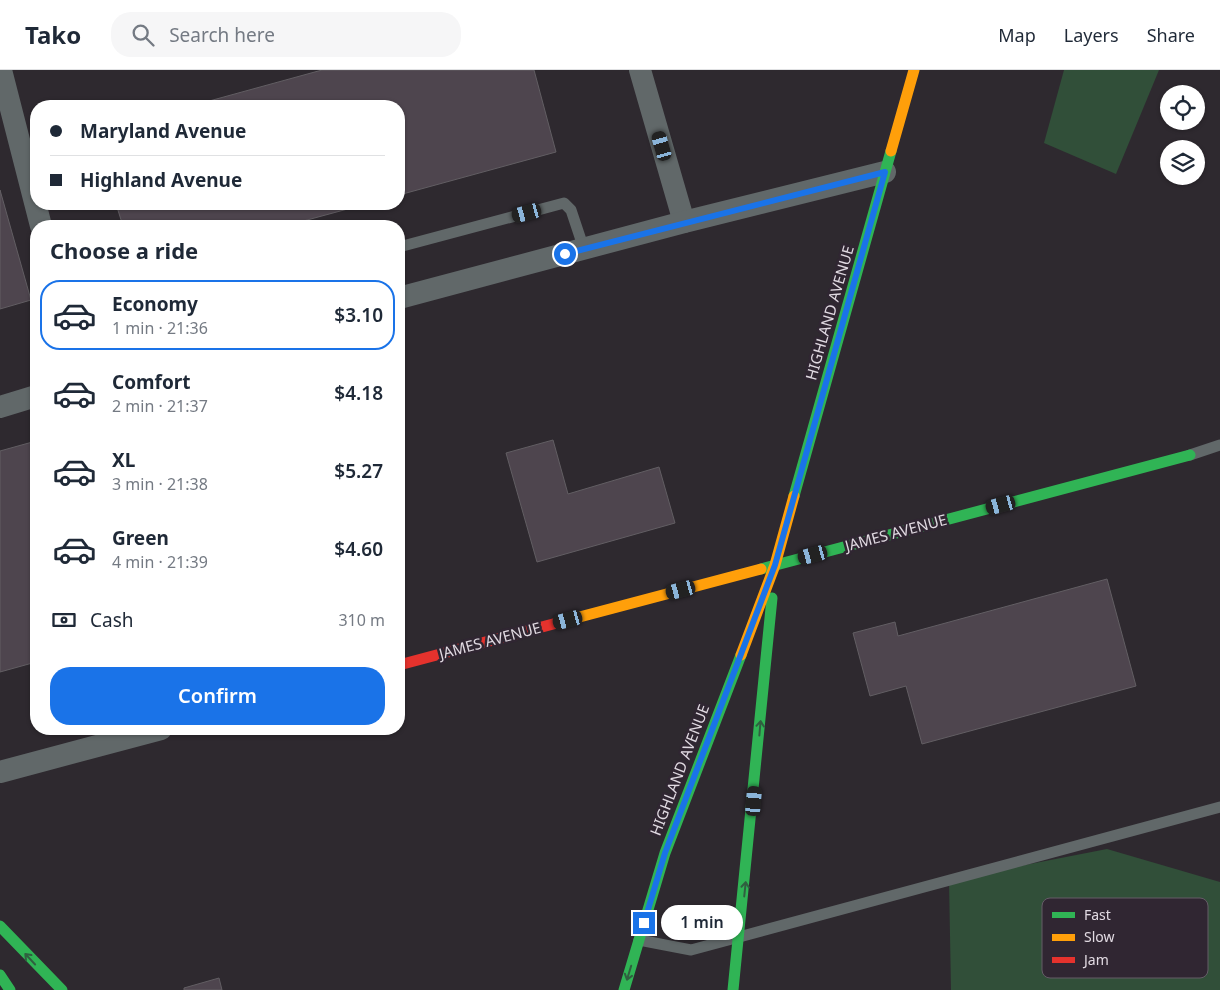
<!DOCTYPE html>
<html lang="en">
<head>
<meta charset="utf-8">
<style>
  :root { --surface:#fff; --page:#f6f6f7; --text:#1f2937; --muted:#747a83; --line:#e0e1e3; --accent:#1a73e8 }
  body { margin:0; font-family:"Noto Sans",sans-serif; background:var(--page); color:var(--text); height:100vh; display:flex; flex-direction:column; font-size:19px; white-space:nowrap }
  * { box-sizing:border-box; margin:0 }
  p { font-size:16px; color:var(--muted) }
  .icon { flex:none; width:28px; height:28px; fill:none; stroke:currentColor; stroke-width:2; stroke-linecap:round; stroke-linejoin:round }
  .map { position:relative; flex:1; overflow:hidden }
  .details { position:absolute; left:30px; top:150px; width:375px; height:515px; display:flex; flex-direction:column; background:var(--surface); border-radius:20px; box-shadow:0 1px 4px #0004 }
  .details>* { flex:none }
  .hud { position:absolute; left:30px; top:30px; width:375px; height:110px; border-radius:20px; box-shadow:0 1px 4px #0004; display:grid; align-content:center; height:110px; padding:0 20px; background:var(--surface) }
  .fabs { position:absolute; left:1160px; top:15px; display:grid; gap:10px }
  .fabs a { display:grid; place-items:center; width:45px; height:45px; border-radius:50%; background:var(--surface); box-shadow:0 1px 4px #0004; font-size:25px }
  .end { position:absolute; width:22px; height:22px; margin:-11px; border:6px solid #1a73e8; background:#fff; box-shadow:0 0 0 2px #fff }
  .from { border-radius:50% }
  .bubble { position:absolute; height:35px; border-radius:18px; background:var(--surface); box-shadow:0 1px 4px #0004; font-size:16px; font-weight:600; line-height:35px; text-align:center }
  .car { position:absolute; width:15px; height:30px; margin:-15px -8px; border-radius:6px; box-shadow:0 0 4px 1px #0007; background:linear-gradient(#222 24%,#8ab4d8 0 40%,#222 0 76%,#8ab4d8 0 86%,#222 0) }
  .hud b { display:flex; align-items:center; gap:18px; height:48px; font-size:19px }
  .hud b+b { border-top:1px solid var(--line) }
  .hud i { width:12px; height:12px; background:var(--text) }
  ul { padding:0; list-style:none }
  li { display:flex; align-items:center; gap:15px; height:70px; margin:0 10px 8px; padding:0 10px; border:2px solid transparent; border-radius:20px }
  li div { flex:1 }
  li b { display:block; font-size:19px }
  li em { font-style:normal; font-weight:600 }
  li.current { border-color:var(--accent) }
  li>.icon { width:45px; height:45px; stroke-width:1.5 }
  h2 { padding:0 20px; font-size:22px; line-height:60px }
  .pay { display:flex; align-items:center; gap:12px; height:55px; padding:0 20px; font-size:19px }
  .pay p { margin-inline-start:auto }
  .button { display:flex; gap:10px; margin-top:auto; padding:10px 20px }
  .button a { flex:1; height:58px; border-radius:20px; background:var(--accent); color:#fff; font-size:20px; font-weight:600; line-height:58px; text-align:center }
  header { display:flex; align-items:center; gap:30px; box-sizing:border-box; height:70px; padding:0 25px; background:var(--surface); border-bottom:1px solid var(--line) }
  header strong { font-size:24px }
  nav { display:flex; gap:28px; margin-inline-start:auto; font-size:18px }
  .search { width:350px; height:45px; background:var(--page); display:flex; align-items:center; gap:12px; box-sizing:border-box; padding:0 18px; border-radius:20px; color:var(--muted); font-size:19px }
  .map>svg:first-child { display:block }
</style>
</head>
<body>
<header>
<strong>Tako</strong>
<div class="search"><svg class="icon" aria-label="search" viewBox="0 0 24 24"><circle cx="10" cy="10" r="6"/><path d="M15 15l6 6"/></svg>Search here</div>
<nav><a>Map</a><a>Layers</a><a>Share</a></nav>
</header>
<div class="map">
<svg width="1220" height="920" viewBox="0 0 1220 920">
  <rect width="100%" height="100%" fill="#2e292f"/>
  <g fill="#314f39">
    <path d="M1064,0h95l-43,104 -72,-31z"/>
    <path d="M1107,779l113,33v108h-269l-2,-110z"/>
  </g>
  <g fill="#4e454e" stroke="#625e63">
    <path d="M322,0h212l22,82 -157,43v-89h-208z"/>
    <path d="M0,120l31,110 -31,9z"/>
    <path d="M116,134h250l-81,22h-162z"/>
    <path d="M553,370l15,54 91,-27 16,56 -138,39 -31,-109z"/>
    <path d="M36,371v221l-36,10v-221z"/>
    <path d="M1107,509l29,107 -214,58 -16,-58 -36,10 -17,-63 42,-11 3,14z"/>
    <path d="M219,908l3,12h-38v-2z"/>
  </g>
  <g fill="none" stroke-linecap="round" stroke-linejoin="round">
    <g stroke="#616869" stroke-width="11">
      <path d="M399,177l165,-44 7,7 13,39"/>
      <path d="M1190,385l30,-10"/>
      <path d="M639,870l52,10 529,-143"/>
    </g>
    <g stroke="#616869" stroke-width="22">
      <path d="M1,0l40,156"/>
      <path d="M640,0l44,152"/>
      <path d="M399,228l285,-76 201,-50"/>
      <path d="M0,337l36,-11"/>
      <path d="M0,702l161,-43"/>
    </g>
    <g stroke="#30b455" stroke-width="11">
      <path d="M794,426l97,-345"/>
      <path d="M761,499l429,-114"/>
      <path d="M0,856l62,64"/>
      <path d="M0,905l10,15"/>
      <path d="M624,920l41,-137 76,-198"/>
      <path d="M733,920l39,-392"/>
    </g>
    <g stroke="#ff9f0a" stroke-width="11">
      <path d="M891,81l23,-81"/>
      <path d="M572,549l189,-50"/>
      <path d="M741,585l34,-90 19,-69"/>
    </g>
    <path stroke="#e5322d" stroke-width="11" d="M399,595l173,-46"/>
  </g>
  <defs><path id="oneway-shaft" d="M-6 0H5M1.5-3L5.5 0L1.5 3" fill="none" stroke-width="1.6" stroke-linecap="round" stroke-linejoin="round" transform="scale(1.25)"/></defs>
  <g stroke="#305f40">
    <use href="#oneway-shaft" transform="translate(760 658) rotate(-85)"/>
    <use href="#oneway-shaft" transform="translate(745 819) rotate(-84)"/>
    <use href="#oneway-shaft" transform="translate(30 889) rotate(-133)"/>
    <use href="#oneway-shaft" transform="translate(629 903) rotate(107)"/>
  </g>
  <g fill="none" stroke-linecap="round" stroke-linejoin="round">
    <path stroke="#1a73e8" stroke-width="6" d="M565,184l320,-82 -110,393 -110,288 -21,70"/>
  </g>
  <g text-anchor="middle" stroke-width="5" stroke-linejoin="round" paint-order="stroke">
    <g font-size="15" fill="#e1dae2" stroke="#302632">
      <text transform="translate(830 243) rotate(-74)" y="5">HIGHLAND AVENUE</text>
      <text transform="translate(896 463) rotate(-15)" y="5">JAMES AVENUE</text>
      <text transform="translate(490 571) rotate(-15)" y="5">JAMES AVENUE</text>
      <text transform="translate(680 700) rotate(-69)" y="5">HIGHLAND AVENUE</text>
    </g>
  </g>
  <rect x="1042" y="828" width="166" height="80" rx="8" fill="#302632" stroke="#655c67" stroke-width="1"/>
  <rect x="1052" y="842" width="23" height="6" fill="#30b455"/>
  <rect x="1052" y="864" width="23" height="7" fill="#ff9f0a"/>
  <rect x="1052" y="887" width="23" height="6" fill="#e5322d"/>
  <g font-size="14" fill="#e1dae2">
    <text x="1084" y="850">Fast</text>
    <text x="1084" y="872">Slow</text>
    <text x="1084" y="895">Jam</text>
  </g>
</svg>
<div class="fabs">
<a><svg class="icon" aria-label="locate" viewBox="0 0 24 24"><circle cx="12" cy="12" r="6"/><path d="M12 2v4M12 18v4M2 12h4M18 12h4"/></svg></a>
<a><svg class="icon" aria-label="layers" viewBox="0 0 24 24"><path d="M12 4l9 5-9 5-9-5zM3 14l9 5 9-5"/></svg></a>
</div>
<i class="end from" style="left:565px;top:184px"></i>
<i class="end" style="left:644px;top:853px"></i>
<div class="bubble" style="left:661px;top:835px;width:82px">1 min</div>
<i class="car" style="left:662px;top:76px;rotate:344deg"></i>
<i class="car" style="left:527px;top:143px;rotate:255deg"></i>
<i class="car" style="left:1001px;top:435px;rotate:255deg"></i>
<i class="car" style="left:813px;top:485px;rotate:255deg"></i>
<i class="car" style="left:681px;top:520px;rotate:255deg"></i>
<i class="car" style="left:568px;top:550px;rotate:255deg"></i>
<i class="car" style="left:754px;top:731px;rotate:5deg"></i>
<div class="hud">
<b><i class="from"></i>Maryland Avenue</b>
<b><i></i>Highland Avenue</b>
</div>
<section class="details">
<h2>Choose a ride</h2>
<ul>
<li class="current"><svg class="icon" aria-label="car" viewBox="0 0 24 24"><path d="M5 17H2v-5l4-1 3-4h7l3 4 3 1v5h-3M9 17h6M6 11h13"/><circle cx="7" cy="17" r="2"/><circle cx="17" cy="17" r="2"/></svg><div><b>Economy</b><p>1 min · 21:36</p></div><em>$3.10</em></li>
<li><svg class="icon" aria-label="car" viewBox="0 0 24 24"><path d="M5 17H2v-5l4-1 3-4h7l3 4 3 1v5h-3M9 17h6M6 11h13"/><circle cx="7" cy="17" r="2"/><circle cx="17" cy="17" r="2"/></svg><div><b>Comfort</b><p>2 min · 21:37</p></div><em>$4.18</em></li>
<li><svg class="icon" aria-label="car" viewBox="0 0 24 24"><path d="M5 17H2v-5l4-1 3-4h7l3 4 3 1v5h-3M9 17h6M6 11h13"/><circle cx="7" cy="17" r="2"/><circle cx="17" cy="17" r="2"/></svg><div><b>XL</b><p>3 min · 21:38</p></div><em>$5.27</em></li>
<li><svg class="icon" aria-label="car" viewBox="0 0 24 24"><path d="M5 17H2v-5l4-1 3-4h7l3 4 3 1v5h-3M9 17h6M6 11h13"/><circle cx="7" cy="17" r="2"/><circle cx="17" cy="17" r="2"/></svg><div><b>Green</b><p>4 min · 21:39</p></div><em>$4.60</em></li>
</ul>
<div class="pay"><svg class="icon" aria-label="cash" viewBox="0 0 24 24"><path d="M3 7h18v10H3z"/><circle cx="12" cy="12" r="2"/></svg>Cash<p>310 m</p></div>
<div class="button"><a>Confirm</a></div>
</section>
</div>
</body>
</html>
